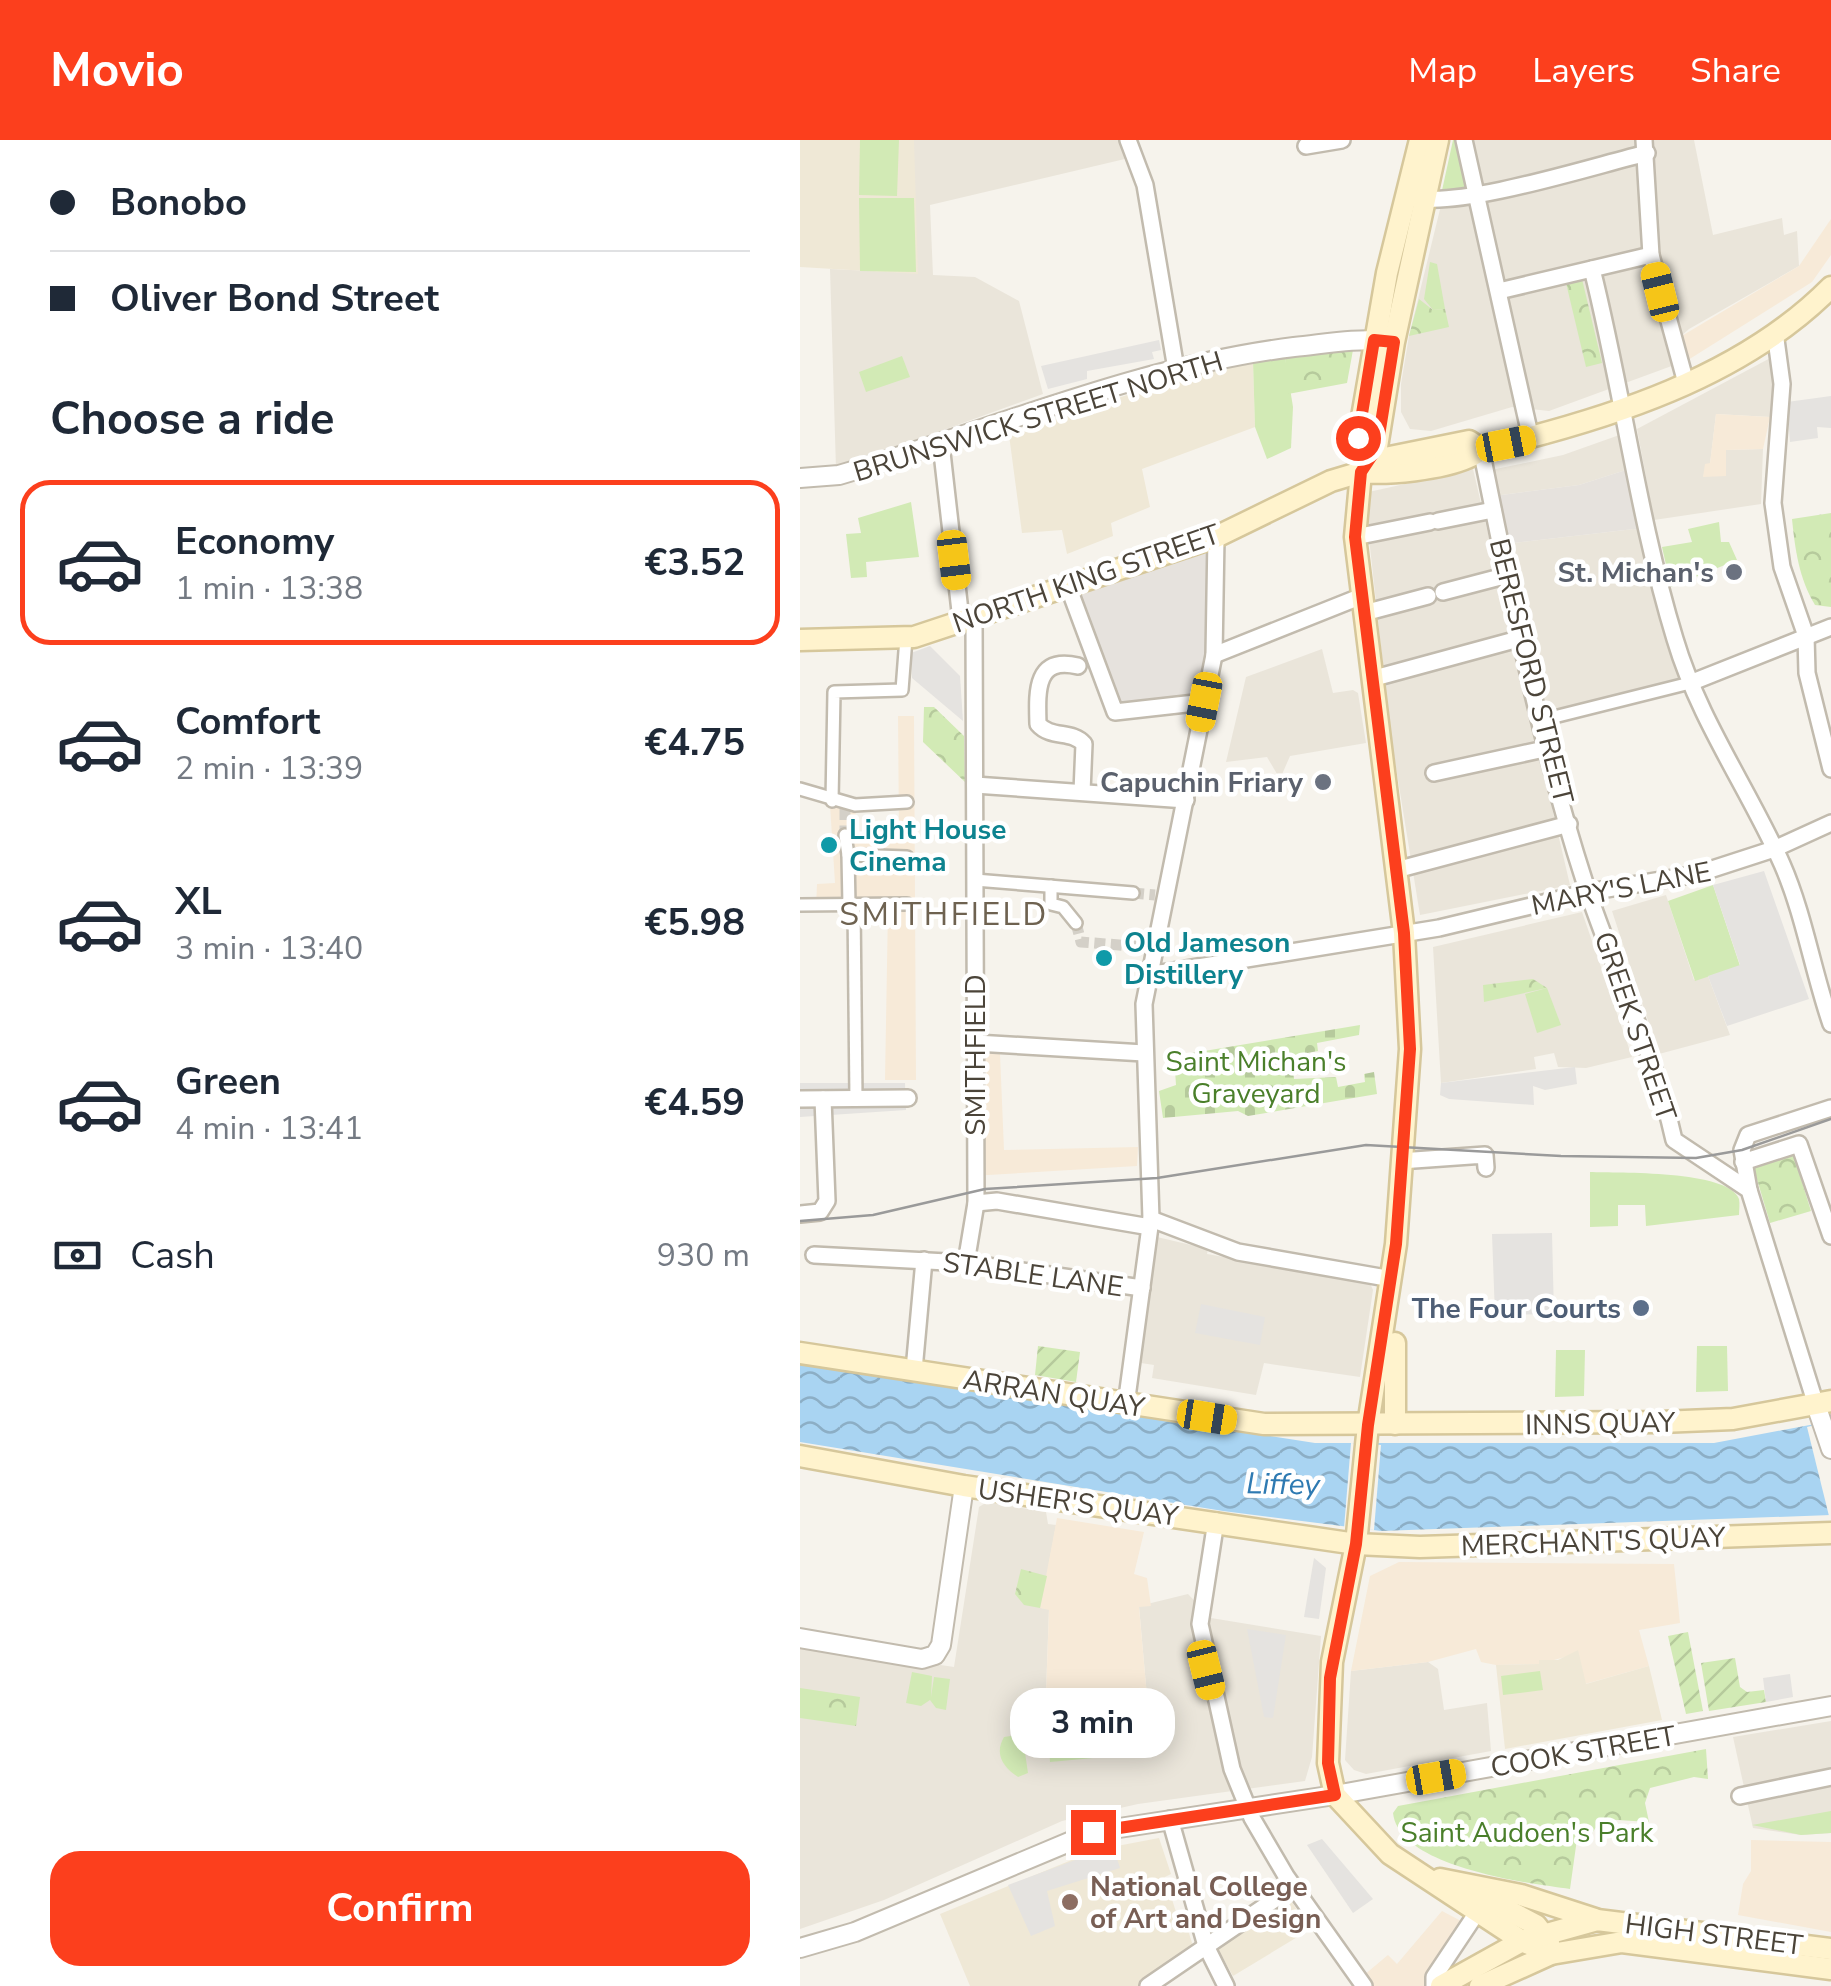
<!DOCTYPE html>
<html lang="en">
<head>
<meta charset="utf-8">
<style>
  :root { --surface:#fff; --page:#f2f2f3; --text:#1f2937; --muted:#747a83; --line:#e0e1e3; --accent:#fc3f1d }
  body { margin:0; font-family:"Nunito Sans",sans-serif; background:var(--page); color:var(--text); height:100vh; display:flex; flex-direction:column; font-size:38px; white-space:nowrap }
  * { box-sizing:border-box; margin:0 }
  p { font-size:32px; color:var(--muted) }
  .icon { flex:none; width:55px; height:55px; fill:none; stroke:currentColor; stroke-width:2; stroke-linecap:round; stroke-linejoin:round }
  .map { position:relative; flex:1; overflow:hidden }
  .details { display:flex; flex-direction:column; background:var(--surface); width:800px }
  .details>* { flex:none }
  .banner { display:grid; align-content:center; height:220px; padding:0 50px; background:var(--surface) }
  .end { position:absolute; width:45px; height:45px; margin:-22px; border:12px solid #fc3f1d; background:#fff; box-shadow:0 0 0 5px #fff }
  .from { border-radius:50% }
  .bubble { position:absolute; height:70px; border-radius:30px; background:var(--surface); box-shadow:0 5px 25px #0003; font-size:32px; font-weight:700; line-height:70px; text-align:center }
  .car { position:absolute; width:30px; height:60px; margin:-30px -15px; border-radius:12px; box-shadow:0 0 8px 2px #0007; background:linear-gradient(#f5c518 24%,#345 0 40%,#f5c518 0 76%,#345 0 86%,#f5c518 0) }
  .banner b { display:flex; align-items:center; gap:35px; height:95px; font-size:38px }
  .banner b+b { border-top:2px solid var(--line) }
  .banner i { width:25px; height:25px; background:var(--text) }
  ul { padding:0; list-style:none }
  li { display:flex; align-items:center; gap:30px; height:165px; margin:0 20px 15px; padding:0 30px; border:5px solid transparent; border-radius:30px }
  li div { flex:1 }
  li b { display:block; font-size:38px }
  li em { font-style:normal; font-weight:700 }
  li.on { border-color:var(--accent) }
  li>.icon { width:90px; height:90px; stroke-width:1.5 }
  h2 { padding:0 50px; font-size:45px; line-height:120px }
  .pay { display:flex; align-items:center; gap:25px; height:110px; padding:0 50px; font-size:38px }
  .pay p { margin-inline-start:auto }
  .cta { display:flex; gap:20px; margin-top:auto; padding:20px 50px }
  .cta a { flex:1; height:115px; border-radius:30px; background:var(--accent); color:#fff; font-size:40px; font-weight:700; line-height:115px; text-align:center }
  header { display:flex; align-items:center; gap:60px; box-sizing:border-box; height:140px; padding:0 50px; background:var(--accent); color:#fff }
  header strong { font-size:48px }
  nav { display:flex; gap:55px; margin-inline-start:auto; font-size:35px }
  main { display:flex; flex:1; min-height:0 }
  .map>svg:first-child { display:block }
</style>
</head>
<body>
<header>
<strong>Movio</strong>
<nav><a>Map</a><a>Layers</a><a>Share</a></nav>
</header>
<main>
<section class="details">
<div class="banner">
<b><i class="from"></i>Bonobo</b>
<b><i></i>Oliver Bond Street</b>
</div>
<h2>Choose a ride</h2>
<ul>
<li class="on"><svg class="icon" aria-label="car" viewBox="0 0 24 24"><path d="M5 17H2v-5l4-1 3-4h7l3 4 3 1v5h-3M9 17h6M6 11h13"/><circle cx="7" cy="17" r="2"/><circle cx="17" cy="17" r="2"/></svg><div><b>Economy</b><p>1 min · 13:38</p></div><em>€3.52</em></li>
<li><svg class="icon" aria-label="car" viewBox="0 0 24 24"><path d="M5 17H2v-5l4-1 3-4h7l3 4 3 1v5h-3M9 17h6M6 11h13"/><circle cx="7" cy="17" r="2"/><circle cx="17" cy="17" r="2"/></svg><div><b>Comfort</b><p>2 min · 13:39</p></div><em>€4.75</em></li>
<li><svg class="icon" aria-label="car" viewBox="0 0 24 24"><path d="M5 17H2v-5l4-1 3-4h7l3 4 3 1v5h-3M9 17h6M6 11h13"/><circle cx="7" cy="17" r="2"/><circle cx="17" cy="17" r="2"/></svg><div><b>XL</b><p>3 min · 13:40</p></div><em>€5.98</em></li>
<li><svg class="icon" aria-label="car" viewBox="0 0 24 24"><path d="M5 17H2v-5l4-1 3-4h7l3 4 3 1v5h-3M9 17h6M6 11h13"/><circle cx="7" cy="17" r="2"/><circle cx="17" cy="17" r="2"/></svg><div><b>Green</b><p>4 min · 13:41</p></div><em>€4.59</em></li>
</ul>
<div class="pay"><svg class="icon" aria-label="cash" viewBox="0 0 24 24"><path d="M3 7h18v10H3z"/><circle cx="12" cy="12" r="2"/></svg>Cash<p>930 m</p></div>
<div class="cta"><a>Confirm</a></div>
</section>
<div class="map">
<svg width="1031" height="1846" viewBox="0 0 1031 1846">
  <defs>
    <pattern id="forest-crowns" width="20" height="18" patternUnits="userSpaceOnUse" patternTransform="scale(2.5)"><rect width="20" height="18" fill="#d2eab5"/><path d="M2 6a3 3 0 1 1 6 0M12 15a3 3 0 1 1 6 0" fill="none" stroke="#b6ca9c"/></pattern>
    <pattern id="cemetery-stones" width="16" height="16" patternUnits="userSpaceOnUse" patternTransform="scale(2.5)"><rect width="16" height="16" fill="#d2eab5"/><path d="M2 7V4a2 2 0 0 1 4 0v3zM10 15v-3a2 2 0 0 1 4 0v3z" fill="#b6ca9c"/></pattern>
    <pattern id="garden-furrows" width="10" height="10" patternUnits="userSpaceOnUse" patternTransform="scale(2.5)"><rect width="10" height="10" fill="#d2eab5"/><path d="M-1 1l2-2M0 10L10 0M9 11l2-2" fill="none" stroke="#b6ca9c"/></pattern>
    <pattern id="water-waves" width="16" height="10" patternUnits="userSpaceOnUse" patternTransform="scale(2.5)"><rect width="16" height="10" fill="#a9d4f2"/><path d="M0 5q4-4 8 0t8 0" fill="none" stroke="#8caec5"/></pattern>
  </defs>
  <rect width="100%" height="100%" fill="#f6f3ec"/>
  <g fill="#eae5da">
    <path d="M113,0h205l11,18 -199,47 3,70 42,2 44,24 24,93 -207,75 -6,-200 85,4z"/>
    <path d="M675,0h219l19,95 69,-17 2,17 13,-4 2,35 -110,63 -9,8 8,23 -139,51 -37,-4 -81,24 -21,-2 -9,-17v-28l8,-48 47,-192z"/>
    <path d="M976,215l-6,62 -54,-3 -6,50 -7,12 22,-26 38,-1 -2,55 -107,16 -17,-91z"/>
    <path d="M825,293l7,35 -53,17 -85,11 -3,-26 72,-15z"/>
    <path d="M673,329l97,416 -150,30 -29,-178 -27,-244z"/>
    <path d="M834,389l8,3 41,150 -138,34 -40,-172z"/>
    <path d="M522,509l11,44 20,-3 5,3 8,50 -76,13 -10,23 -13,-22 -41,5 20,-85z"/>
    <path d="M866,755l28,85 14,-4 22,59 -71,19 -47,-143z"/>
    <path d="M782,772l50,145 -46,11 -28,-1 -4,-14 -20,4 2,12 -95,14 -8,-136z"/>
    <path d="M357,1097l51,12 -1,5 163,29 3,7 -13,87 -96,-14 -8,32 -104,-17 2,-13 -13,-2z"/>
    <path d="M187,1362l59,10 2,12 8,1 -15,83 8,1 -4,112 103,-13 -9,-102 49,-12 23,24 110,18 -9,121 -7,24 -167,23 -76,17 -178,79 -84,29v-285l154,23 25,-160z"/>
    <path d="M628,1522l10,7 6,41 43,-7 4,48 -125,23 -12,-4 -9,-10 6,-89z"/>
    <path d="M1031,1581v112l-30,2 -48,-7 -20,-91z"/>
  </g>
  <g fill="#f7ead8">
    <path d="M1031,79v36l-19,27 -124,78 -8,-23 119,-71z"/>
    <path d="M916,274l54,3 -7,32 -37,1v26l-23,1 2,-13 5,-1z"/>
    <path d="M98,576h16l2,364h-31l3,-172h-72l1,-24 18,-1 -5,-78h25l2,29h42z"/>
    <path d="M169,912l31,2 4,96 134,-3 -1,19 -166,10z"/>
    <path d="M257,1378l87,14 -10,42 13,4 4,28 -12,1 9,101 -103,14 4,-112 -9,-2z"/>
    <path d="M599,1422l275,2 6,59 -41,7 10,36 -64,18 -20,-27 -26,7 -43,1 -15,-3 -5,-13 -48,13 -77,9 19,-95z"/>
    <path d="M951,1700l80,2v90l-93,-17 5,-31 8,-13z"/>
    <path d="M642,1771l21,11 -27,37 37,27h-122l37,-31 9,9z"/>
  </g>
  <g fill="#e6e2dd">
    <path d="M832,328l10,64 -8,-3 -129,15 -11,-48 85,-11z"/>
    <path d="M410,405l-3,106 -7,49 -80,11 -46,-121z"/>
  </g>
  <g fill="#efe8d6">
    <path d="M0,0h114l4,134 -118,-7z"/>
    <path d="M453,221l2,66 -113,42 8,38 -39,16 2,13 -46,18 -5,-24 -40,3 -13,-98 171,-58z"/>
    <path d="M778,1510l8,34 63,-18 13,54 -157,29 -9,-84 43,-1v-4h19z"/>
    <path d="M359,1698l12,36 -6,3 16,51 6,-1 6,19 -53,40h-170l-30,-72 156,-64z"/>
    <path d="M489,1757l20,33 -76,46 -17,-30z"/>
  </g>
  <g fill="#d2eab5">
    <path d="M60,0h39l-2,56 -38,-1z"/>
    <path d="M653,0h7l9,48 -28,7z"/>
    <path d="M59,58h55l2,74 -56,-1z"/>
    <path d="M630,122l7,2 8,45 -12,1 -9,-11z"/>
    <path d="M102,216l8,21 -44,15 -7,-20z"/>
    <path d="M485,217l8,50 -2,41 -24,11 -12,-32 -2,-66z"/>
    <path d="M111,362l8,55 -53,5 1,15 -16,1 -5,-44 15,-1 -3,-15z"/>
    <path d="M919,382l2,20h8l8,18 -66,27 -9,-40 30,-5 -4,-13z"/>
    <path d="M913,745l27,81 -45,15 -27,-80z"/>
    <path d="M747,848l14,37 -24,8 -12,-39z"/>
    <path d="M790,1032c27,1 139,-2 149,27 1,5 0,11 0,16l-93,11 -1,-21h-27v21l-28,1z"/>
    <path d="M897,1206h30l1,45 -32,1z"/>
    <path d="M756,1210h29l-1,46 -29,1z"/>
    <path d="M740,1531l3,19 -40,5 -2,-19z"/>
    <path d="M112,1532l20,4 -1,21 3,-20 16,2 -4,31 -10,-2 -6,-8 -9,6 -15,-3z"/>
    <path d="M310,1580l5,36 -65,6 -2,-35z"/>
    <path d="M217,1595l6,4 5,34 -10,4c-15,-10 -24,-23 -14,-40z"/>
    <path d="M1031,1671v22l-30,2 -49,-10z"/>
  </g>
  <g fill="url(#forest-crowns)">
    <path d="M782,139l20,84 -16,4 -20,-84z"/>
    <path d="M619,159l14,11 12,-1 4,18 -40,9z"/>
    <path d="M553,210l-6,33 -59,11 -3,-37z"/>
    <path d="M1031,373v94l-16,-2c-16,-26 -20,-56 -23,-86z"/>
    <path d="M124,567h10l30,29 1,46 -42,-40z"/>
    <path d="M733,839l14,9 -63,14 -1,-17z"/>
    <path d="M993,1013l18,58 -41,12 -17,-57z"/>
    <path d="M221,1429l26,7 -7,32 -16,-3 -9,-11z"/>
    <path d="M0,1548l60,9 -4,29 -56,-8z"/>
    <path d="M906,1609l2,30 -14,-2 -44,11 -5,15 4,19 -47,-3 -10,14 -15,6 -7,50c-44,-6 -171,-22 -177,-76l5,-7z"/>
  </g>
  <path fill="url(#cemetery-stones)" d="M560,885l-1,10 -42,8 1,8 -16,3v6l-10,2 2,17 42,-2 2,10 27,-5 -1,-8 10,-2 3,22 -129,22 -10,-5 -75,7 -4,-27 17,-6 -2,-29z"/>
  <g fill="url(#garden-furrows)">
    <path d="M238,1206l42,6 -4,30 -41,-7z"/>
    <path d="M888,1492l15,79 -17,3 -18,-78z"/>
    <path d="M935,1518l5,29 7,5 17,-2 2,12 -57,9 -8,-48z"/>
  </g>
  <g fill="#e5e3e0">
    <path d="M359,200l2,10 -9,2 2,7 -67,12v8l-39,10 -7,-23z"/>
    <path d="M1031,256v32l-14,-1 1,11 -28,4 -3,-40z"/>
    <path d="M130,506l30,30 3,45 -51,-43 -1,-25z"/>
    <path d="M964,731l45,128 -82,27 -19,-50 32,-11 -27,-80z"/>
    <path d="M775,927l2,17 -32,6 -12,-4 1,19 -85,-6 -9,-4 1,-12z"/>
    <path d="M0,943h105l1,27 -106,7z"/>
    <path d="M752,1093l2,81 -59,1 -3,-81z"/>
    <path d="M401,1164l64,13 -5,28 -65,-12z"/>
    <path d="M514,1418l12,10 -7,51 -15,-2z"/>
    <path d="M447,1489l39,6 -13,83 -9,-1z"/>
    <path d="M990,1534l3,23 -27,5 -3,-24z"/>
    <path d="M522,1699l51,60 -20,14 -46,-68z"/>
    <path d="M313,1706l7,22 -73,23 8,35 -24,10 -23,-51z"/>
  </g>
  <path fill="url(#water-waves)" d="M0,1222l515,81h399l117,-22v94l-450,16 -158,-20 -423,-69z"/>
  <g fill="#f6f3ec">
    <path d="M1031,1281v94l-2,1 -22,-89z"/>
    <path d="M551,1303l30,2 -7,85 -30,-2z"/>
  </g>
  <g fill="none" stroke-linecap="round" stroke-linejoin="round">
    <g stroke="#d4d0c8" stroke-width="11" stroke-dasharray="11 5.5" stroke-linecap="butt">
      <path d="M45,669v26"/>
      <path d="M333,753l22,2"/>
      <path d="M276,783l5,19 64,5"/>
    </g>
    <g stroke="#c2bbae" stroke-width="16">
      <g id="pedestrian">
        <path d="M742,580l148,-37"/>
        <path d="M0,649l55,16 52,-3"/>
        <path d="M32,661l2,-109 68,-2 4,-52"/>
        <path d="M45,695l3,20 59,2"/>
        <path d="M48,715l1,50"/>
        <path d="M175,740l158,13"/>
        <path d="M251,746v18l12,3 13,16"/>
        <path d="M0,765l107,-1"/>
        <path d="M54,765l2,194"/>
      </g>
    </g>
    <g stroke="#c2bbae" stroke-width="20">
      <g id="minor">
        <path d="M328,0l17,45 31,184"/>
        <path d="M664,0l67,299"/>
        <path d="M844,0l7,115 35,128"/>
        <path d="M506,6l36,-6"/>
        <path d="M617,58c48,9 176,-32 230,-45"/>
        <path d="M792,129c31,123 46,249 83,370 24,81 73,149 107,225 22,50 31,108 49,160"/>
        <path d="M699,151l152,-36"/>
        <path d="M975,192l7,52 -9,119 9,64 24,69 1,37 24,96"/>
        <path d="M141,304l20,176"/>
        <path d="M681,309c29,143 58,292 103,431 28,87 70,170 90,260l75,50 67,215"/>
        <path d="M638,381l55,-11"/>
        <path d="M555,397l75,-15"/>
        <path d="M268,446l47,126 89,-10"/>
        <path d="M643,452l65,-17"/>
        <path d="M564,473l64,-17"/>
        <path d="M414,515l148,-59"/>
        <path d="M278,526c-43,-10 -41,25 -40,58 13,15 34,6 46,20l-2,48"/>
        <path d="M571,539l151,-41"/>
        <path d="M890,543l141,-56"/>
        <path d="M634,633l115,-25"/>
        <path d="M175,645l211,15"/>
        <path d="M596,730l173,-46"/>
        <path d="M348,835l291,-47 150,-36 108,-18 77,-25 57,-26"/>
        <path d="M176,903l168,10"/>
        <path d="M0,959l108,-1"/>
        <path d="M600,1021l85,-6 1,13"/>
        <path d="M943,1022l56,-18 32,92"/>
        <path d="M949,1050l-7,-40 6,-15 83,-27"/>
        <path d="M176,1063l21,-2 153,26"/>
        <path d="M0,1074l20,-2 7,-11 -4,-102"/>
        <path d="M351,1079l87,33 154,27"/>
        <path d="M14,1115l152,8 176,25"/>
        <path d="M166,1123l10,-60 -2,-586"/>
        <path d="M114,1230l10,-110"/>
        <path d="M326,1265l25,-186 -7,-215 70,-349 2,-118"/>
        <path d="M416,1381l-16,103 32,145 20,49 34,58 78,110"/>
        <path d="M940,1656l91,-19"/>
        <path d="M370,1679l36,127 20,40"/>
        <path d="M348,1846l145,-99"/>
        <path d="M634,1846v-9l44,-66"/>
      </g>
    </g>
    <g stroke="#c2bbae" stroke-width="22">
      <g id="tertiary">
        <path d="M0,338l39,-3c150,-44 299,-109 455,-128 31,-3 61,-9 91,-6"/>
        <path d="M1016,1265l15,44"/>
        <path d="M0,1498l122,21 13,-4 6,-10 23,-159"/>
        <path d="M0,1808l55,-16 238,-100 242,-37 496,-89"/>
      </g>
    </g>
    <g stroke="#d6c79b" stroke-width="25">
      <g id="secondary">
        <path d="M620,0l-33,133 -30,173 4,26 -6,65 49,396 6,116 -14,195 -28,181 -12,119 -24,118 -4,101 7,32 55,59 132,87 29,13"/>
        <path d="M565,326l12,-19 17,-105 44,-202"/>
        <path d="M561,332c26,3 82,-3 106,-14 8,-3 12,-8 20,-10 121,-29 254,-70 344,-161"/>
        <path d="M0,500l114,-3 302,-100 115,-56 30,-9 19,-13 89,-18 12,8"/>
        <path d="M595,1203v81"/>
        <path d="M0,1213l464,71 397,-2 72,-3 98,-18"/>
        <path d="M0,1316l164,30 392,58 64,3 411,-14"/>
        <path d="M640,1739l81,16 74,24"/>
        <path d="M675,1753l61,32 13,17"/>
        <path d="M641,1846l81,-45 75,-21 234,29"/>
        <path d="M680,1846l71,-32 71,-12 209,27"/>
      </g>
    </g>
    <use href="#pedestrian" stroke="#fff" stroke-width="11"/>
    <use href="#minor" stroke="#fff" stroke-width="15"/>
    <use href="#tertiary" stroke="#fff" stroke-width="18"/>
    <use href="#secondary" stroke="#fff3cd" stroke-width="20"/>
    <path stroke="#9a9a9a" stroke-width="2.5" d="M0,1081l73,-6 112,-26 172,-11 209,-33 195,11 135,2 46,-8 89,-31"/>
  </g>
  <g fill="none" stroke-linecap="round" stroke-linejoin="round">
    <path stroke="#fc3f1d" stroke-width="12" d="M293,1692l242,-37 -7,-32 2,-85 26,-134 12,-119 28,-181 14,-195 -6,-116 -49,-396 6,-65 16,-24 17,-106 -20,-2 -16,98"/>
  </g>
  <g fill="#6b7280" stroke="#fff" stroke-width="4">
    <circle cx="934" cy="432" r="10"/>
    <circle cx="523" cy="642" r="10"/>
  </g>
  <g fill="#0f9aa8" stroke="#fff" stroke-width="4">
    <circle cx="29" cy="705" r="10"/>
    <circle cx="304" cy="818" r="10"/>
  </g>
  <circle fill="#5c6f8a" stroke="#fff" stroke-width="4" cx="841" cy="1168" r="10"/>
  <circle fill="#8d6e63" stroke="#fff" stroke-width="4" cx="270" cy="1762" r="10"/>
  <g text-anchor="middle" stroke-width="9" stroke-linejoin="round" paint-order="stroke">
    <g font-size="28" fill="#4b4439" stroke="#fff">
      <text transform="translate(238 276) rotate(-17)" y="10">BRUNSWICK STREET NORTH</text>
      <text transform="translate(286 438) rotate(-19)" y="10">NORTH KING STREET</text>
      <text transform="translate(732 531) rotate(76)" y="10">BERESFORD STREET</text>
      <text transform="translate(821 748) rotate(-11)" y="10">MARY'S LANE</text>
      <text transform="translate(836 886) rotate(71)" y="10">GREEK STREET</text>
      <text transform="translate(175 915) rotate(-90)" y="10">SMITHFIELD</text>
      <text transform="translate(233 1134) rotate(8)" y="10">STABLE LANE</text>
      <text transform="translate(254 1253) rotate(9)" y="10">ARRAN QUAY</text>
      <text transform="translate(800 1283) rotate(-1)" y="10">INNS QUAY</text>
      <text transform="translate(278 1362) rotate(8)" y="10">USHER'S QUAY</text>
      <text transform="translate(793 1401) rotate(-2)" y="10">MERCHANT'S QUAY</text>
      <text transform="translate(783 1611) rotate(-10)" y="10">COOK STREET</text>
      <text transform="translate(914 1794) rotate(7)" y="10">HIGH STREET</text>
    </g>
    <g font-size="28" font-weight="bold" fill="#5b616d" stroke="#fff" text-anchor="end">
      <text x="914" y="442">St. Michan's</text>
      <text x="503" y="652">Capuchin Friary</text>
    </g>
    <g font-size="28" font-weight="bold" fill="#0d838f" stroke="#fff" text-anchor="start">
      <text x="49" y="699">Light House<tspan x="49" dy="32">Cinema</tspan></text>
      <text x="324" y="812">Old Jameson<tspan x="324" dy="32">Distillery</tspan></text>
    </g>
    <g font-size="28" fill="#4a7f2a" stroke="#fff">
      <text x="456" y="931">Saint Michan's<tspan x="456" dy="32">Graveyard</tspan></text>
      <text x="727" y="1702">Saint Audoen's Park</text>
    </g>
    <g font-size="28" font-weight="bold" fill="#4e5e75" stroke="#fff" text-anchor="end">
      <text x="821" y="1178">The Four Courts</text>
    </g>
    <g font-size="28" font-weight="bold" fill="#785e54" stroke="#fff" text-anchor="start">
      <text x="290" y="1756">National College<tspan x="290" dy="32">of Art and Design</tspan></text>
    </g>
    <g font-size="30" font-style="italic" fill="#2e7ab2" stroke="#fff">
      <text transform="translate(483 1344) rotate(1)" y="10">Liffey</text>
    </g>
    <g font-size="32" letter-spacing="2.5" fill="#6e6250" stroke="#fff">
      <text x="144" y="785">SMITHFIELD</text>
    </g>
  </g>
</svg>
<i class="end from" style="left:558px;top:298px"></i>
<i class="end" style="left:293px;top:1692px"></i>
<div class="bubble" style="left:210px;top:1548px;width:165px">3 min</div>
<i class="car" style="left:860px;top:152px;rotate:346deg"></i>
<i class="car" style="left:706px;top:304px;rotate:79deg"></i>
<i class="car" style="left:154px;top:420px;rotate:173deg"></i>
<i class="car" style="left:404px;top:562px;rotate:191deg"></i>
<i class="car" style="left:407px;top:1277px;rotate:99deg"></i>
<i class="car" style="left:406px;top:1530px;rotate:166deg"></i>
<i class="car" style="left:636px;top:1637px;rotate:80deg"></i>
</div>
</main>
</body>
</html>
